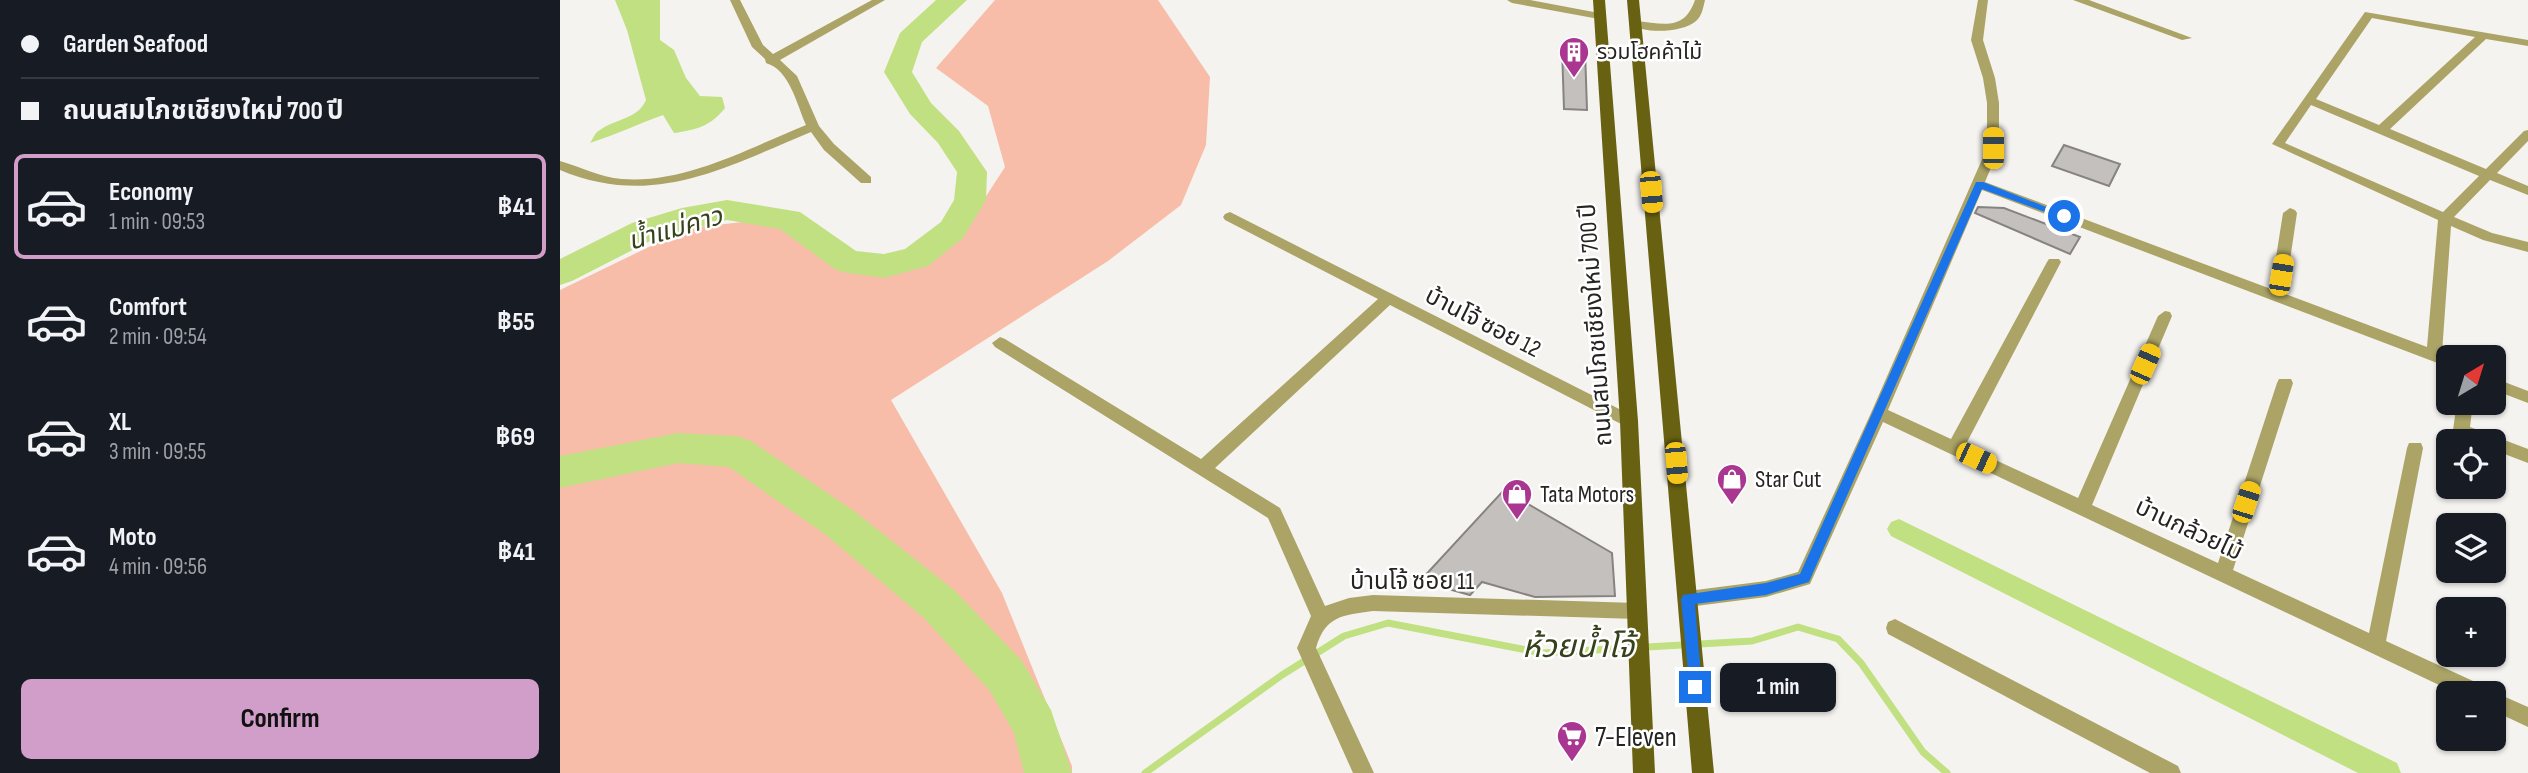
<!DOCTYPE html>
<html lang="en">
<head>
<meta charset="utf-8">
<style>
  :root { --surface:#171b24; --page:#242831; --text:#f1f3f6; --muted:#9ea1a6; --line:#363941; --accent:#d19ec9 }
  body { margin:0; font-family:"Sofia Sans Condensed","Noto Sans Thai",sans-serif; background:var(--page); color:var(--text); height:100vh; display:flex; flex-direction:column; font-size:26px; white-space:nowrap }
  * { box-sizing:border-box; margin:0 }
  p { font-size:23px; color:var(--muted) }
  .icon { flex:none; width:38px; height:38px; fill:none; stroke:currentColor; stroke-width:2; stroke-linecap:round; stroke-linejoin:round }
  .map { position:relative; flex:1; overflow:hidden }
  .drawer { display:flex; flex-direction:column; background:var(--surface); width:560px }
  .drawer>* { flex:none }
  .top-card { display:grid; align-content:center; height:154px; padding:0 21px; background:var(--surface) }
  .needle { width:46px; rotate:38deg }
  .controls { position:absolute; left:1876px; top:345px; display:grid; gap:14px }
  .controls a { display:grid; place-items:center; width:70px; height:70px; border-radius:10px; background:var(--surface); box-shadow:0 2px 5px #0004; font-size:35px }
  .end { position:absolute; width:32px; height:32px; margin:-16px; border:9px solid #1a73e8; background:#fff; box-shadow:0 0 0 4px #fff }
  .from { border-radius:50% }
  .bubble { position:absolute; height:49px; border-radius:10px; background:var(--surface); box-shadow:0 2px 5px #0004; font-size:23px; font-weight:700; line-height:49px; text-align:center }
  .car { position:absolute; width:21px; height:42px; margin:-21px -10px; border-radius:9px; box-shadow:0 0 5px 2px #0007; background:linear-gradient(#f5c518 24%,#345 0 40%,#f5c518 0 76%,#345 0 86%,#f5c518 0) }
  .top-card b { display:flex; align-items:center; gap:24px; height:66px; font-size:26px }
  .top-card b+b { border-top:2px solid var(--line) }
  .top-card i { width:18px; height:18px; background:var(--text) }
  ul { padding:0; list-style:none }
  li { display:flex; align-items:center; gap:21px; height:105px; margin:0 14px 10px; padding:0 7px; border:4px solid transparent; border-radius:10px }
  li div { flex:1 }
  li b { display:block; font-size:26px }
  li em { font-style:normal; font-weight:700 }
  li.on { border-color:var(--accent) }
  li>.icon { width:63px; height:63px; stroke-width:1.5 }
  .cta { display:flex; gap:14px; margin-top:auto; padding:14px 21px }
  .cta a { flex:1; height:80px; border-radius:10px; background:var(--accent); color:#111; font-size:28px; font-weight:700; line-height:80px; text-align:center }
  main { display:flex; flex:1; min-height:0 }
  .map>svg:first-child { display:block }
</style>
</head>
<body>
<main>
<section class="drawer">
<div class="top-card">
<b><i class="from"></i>Garden Seafood</b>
<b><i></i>ถนนสมโภชเชียงใหม่ 700 ปี</b>
</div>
<ul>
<li class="on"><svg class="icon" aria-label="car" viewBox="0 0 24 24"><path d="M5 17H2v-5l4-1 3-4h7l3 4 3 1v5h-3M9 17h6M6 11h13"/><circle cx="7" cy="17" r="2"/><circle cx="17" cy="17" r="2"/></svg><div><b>Economy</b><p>1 min · 09:53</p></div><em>฿41</em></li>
<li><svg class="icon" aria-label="car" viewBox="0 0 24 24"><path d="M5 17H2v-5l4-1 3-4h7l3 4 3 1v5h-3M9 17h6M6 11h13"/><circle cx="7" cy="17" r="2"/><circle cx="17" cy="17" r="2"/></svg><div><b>Comfort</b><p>2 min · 09:54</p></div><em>฿55</em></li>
<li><svg class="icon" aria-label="car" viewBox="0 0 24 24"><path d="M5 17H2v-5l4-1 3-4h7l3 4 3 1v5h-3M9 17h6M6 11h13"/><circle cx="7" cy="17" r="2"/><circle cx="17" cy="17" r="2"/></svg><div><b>XL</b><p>3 min · 09:55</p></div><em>฿69</em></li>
<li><svg class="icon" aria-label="car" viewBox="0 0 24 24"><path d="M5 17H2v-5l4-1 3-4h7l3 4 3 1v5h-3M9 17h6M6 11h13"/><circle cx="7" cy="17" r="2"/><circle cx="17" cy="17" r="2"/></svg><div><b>Moto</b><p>4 min · 09:56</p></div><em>฿41</em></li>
</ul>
<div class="cta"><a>Confirm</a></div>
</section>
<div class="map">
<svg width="1968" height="773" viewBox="0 0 1968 773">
  <rect width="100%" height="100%" fill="#f5f3ef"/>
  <path fill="#f8bda8" d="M435,0h163l52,77 -4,68 -25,60 -73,56 -217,139 111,193 70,173v7h-512v-483l128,-62 73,-8 34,14 48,35 62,2 54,-33 46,-71 -17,-61 -52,-38z"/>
  <path fill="#c1e082" d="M55,0h45v40l14,10 12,28 14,18 22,1 3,11c-14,18 -29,22 -51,25l-11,-18c-25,9 -48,20 -73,28 3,-4 5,-11 10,-13 15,-11 38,-11 46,-30l-19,-70z"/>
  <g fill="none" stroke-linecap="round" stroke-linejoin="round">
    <path stroke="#c1e082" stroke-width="7" d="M585,773l137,-98 62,-39 44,-13 154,30 210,-12 46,-14 40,12 23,24 62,89 24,21"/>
    <path fill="#c1e082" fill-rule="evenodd" d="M1339,519l498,244 4,10h-43l-467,-237 -4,-7 4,-7z"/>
    <g fill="#c1e082" fill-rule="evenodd">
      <path d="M376,0h31l-45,42 -10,30 19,31 28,28 28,41 -1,28 -23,38 -35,28 -44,12 -36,-5 -12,-3 -56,-41 -53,-9 -73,19 -82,42 -12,4v-26l72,-36 50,-15 45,-8 73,12 56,39 28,3 21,-5 36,-27 13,-22 3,-28 -19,-29 -28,-29 -26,-42 16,-39z"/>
      <path d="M118,433l59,3 14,5 103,70 100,79 68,71 29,49 21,63h-48l-10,-40 -24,-42 -66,-73 -98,-83 -97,-68 -51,-4 -118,25v-32z"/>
    </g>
  </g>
  <g fill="#c4c0be" stroke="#878381" stroke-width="2">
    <path d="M1002,48l23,2 2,60 -23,-1z"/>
    <path d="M1504,145l56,19 -11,22 -57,-20z"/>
    <path d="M1418,207l26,1 76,29 -10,17 -95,-41z"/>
    <path d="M944,490l108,63 3,43 -80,1 -53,-15 -12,13 -50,-14z"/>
  </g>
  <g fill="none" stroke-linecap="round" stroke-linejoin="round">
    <g fill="#aba466" fill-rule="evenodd">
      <path d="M170,0h10l23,45 10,9 99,-54h13l-105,60 17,16 22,50 15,18 37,33v6h-10l-37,-33 -13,-18c-87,36 -158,77 -251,38v-9c21,6 39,16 62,18 63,5 127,-31 184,-54 -9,-20 -16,-55 -40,-62l-1,-4 -13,-12z"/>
      <path d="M947,0h23l69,13 6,3 -6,3 -87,-16z"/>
      <path d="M1135,0h10c-2,8 -3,16 -9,21 -13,12 -53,13 -67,3l6,-3c28,2 49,11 60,-21z"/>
      <path d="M1418,0h10l-5,40 12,38 4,25v45l-14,34 286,107 12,-76 7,-5 5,2 2,3 -12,81 142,53 11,-127 -166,-76 93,-132 163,28v6l-42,-7 -96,90 96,40 38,-38 4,-1v11l-31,32 31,13v9l-38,-15 -36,37 38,16 36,9v10l-45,-12 -32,-14 -9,127 12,4h-6v10l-466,-177 -94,220 63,29 96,-177 2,-3h10l2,3 -96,184 113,52 80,-182 7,-5 5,1 2,4 -80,189 126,58 59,-180 2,-4h12l2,4 -60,187 136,63 38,-185 2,-5h12l2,5 -37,193 98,45 3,7h-31l-573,-271 -73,162 -44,13 -78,10 -6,-2 -3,-6 3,-6 6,-2 78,-10 32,-9 73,-159 116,-265v-45l-4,-25 -12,-38zM1812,18l103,19 -96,88 -63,-26zM1751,105l168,71 -36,36 -158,-69z"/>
      <path d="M1513,0h16l103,38 -10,2z"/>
      <path d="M670,212l405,205 2,4 -2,4h-12l-233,-120 -175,163 65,40 45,98 24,-8 24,-3 264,8 7,2 2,6 -2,6 -7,2 -264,-8c-30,4 -48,5 -57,37l58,125h-21l-56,-125 14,-32 -43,-98 -273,-171 -3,-4 8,-6 5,2 196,120 177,-160 -153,-79 -2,-3 2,-3z"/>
      <path d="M1934,378l34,13v12l-34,-13z"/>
      <path d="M1897,402h16l-3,25 58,22v14l-34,-13v-9h-23l-16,-6 -2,-5z"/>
      <path d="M1335,619l283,147 3,7h-31l-262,-139 -2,-6 2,-6z"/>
      <path d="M1934,692l34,15v20l-34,-16v-18h-3z"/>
    </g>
    <g fill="#696112" fill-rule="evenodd">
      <path d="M1033,0h12l33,421 17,352h-22l-13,-352z"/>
      <path d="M1067,0h12l75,773h-22z"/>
    </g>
  </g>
  <path fill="#1a73e8" d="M1416,182h7l86,34 -8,2 -79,-29 -173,393 -43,13 -71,9 7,83 -7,6 -5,-2 -9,-92 2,-4 83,-12 34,-9z"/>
  <defs>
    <g id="building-pin" transform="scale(1.575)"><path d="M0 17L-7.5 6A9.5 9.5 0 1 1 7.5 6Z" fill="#a93791" stroke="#fff"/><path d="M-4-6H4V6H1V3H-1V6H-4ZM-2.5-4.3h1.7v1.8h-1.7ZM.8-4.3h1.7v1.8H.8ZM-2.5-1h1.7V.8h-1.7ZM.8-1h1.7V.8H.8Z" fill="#fff"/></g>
    <g id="shop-pin" transform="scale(1.575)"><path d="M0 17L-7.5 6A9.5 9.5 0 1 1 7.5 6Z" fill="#a93791" stroke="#fff"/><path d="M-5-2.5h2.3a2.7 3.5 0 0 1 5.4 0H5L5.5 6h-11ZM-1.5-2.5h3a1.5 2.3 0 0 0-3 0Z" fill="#fff"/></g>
    <g id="supermarket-pin" transform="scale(1.575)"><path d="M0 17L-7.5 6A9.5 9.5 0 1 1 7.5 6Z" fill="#a93791" stroke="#fff"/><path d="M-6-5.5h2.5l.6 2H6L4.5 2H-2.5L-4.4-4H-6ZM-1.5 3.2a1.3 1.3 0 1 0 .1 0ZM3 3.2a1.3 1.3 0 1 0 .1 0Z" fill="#fff"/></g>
  </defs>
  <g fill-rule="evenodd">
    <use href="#building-pin" x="1014" y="52"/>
    <use href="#shop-pin" x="1172" y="479"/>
    <use href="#shop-pin" x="957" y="494"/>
    <use href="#supermarket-pin" x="1012" y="736"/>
  </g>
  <g text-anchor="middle" stroke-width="5" stroke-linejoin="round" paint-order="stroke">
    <g font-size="21" fill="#252422" stroke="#fff" text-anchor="start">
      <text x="1037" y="59">รวมโฮคค้าไม้</text>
    </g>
    <g font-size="24" fill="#252422" stroke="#fff">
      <text transform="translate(923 322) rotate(27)" y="8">บ้านโจ้ ซอย 12</text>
      <text transform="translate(1035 325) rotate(-94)" y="8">ถนนสมโภชเชียงใหม่ 700 ปี</text>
      <text transform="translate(1629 529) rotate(25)" y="8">บ้านกล้วยไม้</text>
      <text x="852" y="589">บ้านโจ้ ซอย 11</text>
    </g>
    <g font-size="24" fill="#252422" stroke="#fff" text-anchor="start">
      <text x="1195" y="487">Star Cut</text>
      <text x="980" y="502">Tata Motors</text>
    </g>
    <g font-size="26" font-style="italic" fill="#36421c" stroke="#fff">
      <text transform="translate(115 228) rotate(-16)" y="9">น้ำแม่คาว</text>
    </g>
    <g font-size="28" fill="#252422" stroke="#fff" text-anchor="start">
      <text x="1035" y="746">7-Eleven</text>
    </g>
    <g font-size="32" font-style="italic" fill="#36421c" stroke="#fff">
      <text x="1018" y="657">ห้วยน้ำโจ้</text>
    </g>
  </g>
</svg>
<div class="controls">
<a><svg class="needle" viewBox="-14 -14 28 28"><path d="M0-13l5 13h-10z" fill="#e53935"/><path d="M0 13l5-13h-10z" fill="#9ea1a6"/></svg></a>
<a><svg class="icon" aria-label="locate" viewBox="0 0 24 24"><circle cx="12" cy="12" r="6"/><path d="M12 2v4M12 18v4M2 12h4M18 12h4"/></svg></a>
<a><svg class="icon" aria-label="layers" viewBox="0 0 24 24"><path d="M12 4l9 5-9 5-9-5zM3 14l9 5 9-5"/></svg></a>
<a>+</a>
<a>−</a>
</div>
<i class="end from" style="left:1504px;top:216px"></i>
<i class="end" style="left:1135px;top:687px"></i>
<div class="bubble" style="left:1160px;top:663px;width:116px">1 min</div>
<i class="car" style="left:1433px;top:148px;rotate:0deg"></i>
<i class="car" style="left:1091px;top:192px;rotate:175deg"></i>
<i class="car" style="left:1721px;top:275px;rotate:9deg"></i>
<i class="car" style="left:1585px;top:364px;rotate:24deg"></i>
<i class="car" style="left:1416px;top:458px;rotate:115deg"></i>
<i class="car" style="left:1116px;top:463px;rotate:175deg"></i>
<i class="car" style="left:1686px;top:502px;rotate:18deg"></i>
</div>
</main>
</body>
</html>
